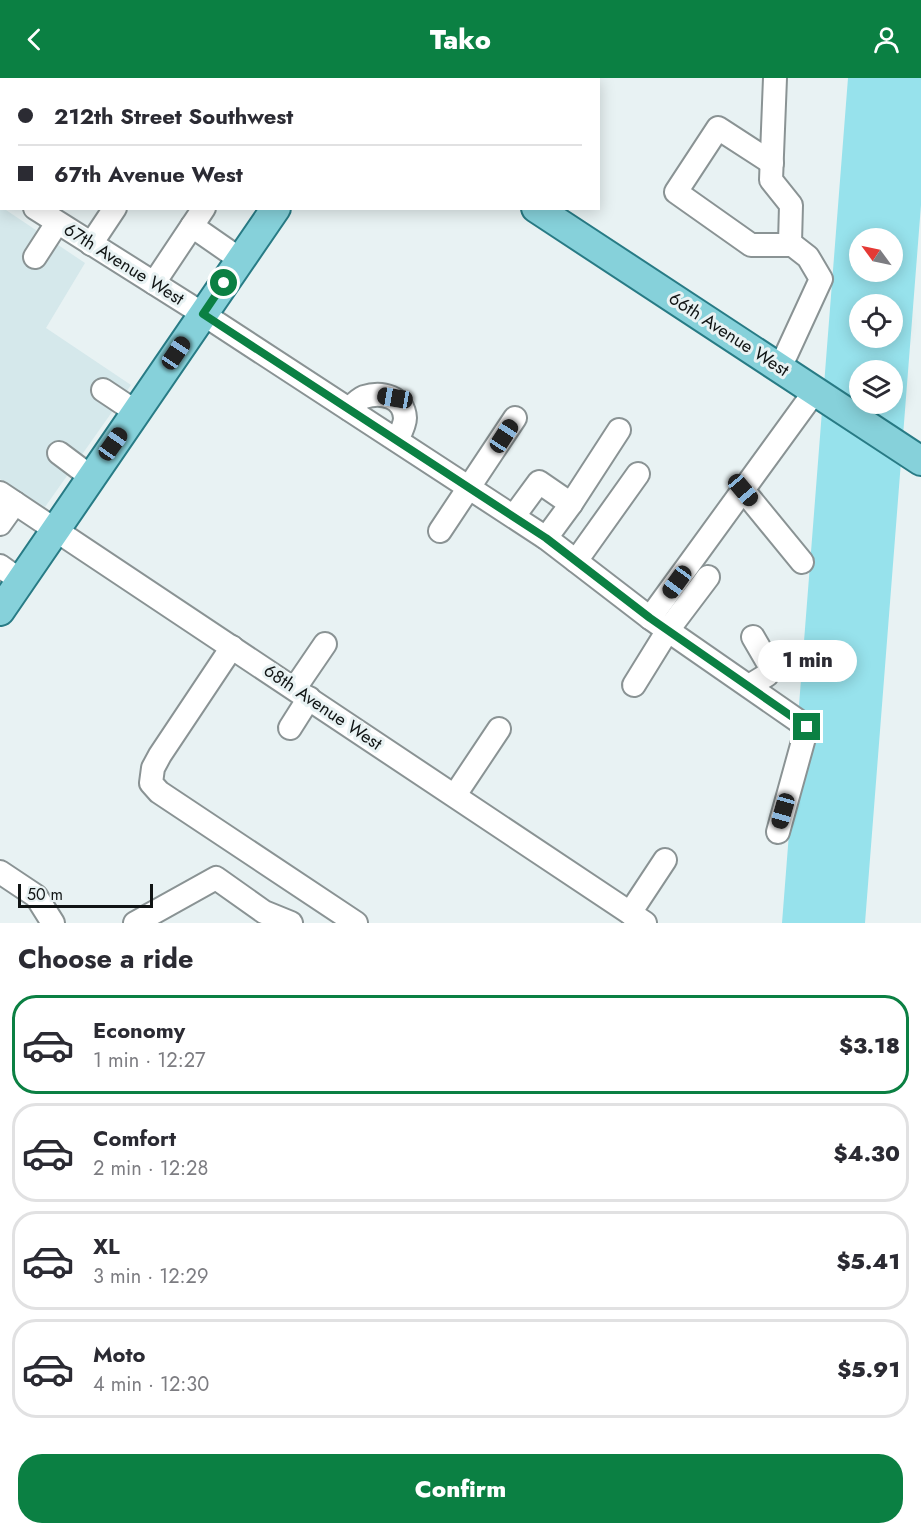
<!DOCTYPE html>
<html lang="en">
<head>
<meta charset="utf-8">
<style>
  :root { --surface:#fff; --page:#f7f7f7; --text:#2b2b33; --muted:#7c7c81; --line:#e1e1e2; --accent:#0b8043 }
  body { margin:0; font-family:Jost,sans-serif; background:var(--page); color:var(--text); height:100vh; display:flex; flex-direction:column; font-size:22px; white-space:nowrap }
  * { box-sizing:border-box; margin:0 }
  p { font-size:20px; color:var(--muted) }
  .icon { flex:none; width:33px; height:33px; fill:none; stroke:currentColor; stroke-width:2; stroke-linecap:round; stroke-linejoin:round }
  .map { position:relative; height:845px; overflow:hidden }
  .details { display:flex; flex-direction:column; background:var(--surface); flex:1 }
  .details>* { flex:none }
  .banner { position:absolute; left:0px; top:0px; width:600px; height:132px; box-shadow:0 3px 15px #0003; display:grid; align-content:center; height:132px; padding:0 18px; background:var(--surface) }
  .needle { width:39px; rotate:303deg }
  .controls { position:absolute; left:849px; top:150px; display:grid; gap:12px }
  .controls a { display:grid; place-items:center; width:54px; height:54px; border-radius:50%; background:var(--surface); box-shadow:0 3px 15px #0003; font-size:30px }
  .scale { position:absolute; left:18px; bottom:15px; width:135px; box-sizing:border-box; padding-left:6px; border:3px solid #101414; border-top:0; font-size:16px; line-height:21px; white-space:nowrap; color:#101414; -webkit-text-stroke:4px #e8f2f3; paint-order:stroke }
  .end { position:absolute; width:27px; height:27px; margin:-14px; border:8px solid #0b8043; background:#fff; box-shadow:0 0 0 3px #fff }
  .from { border-radius:50% }
  .bubble { position:absolute; height:42px; border-radius:21px; background:var(--surface); box-shadow:0 3px 15px #0003; font-size:20px; font-weight:800; line-height:42px; text-align:center }
  .car { position:absolute; width:18px; height:36px; margin:-18px -9px; border-radius:8px; box-shadow:0 0 4px 2px #0007; background:linear-gradient(#222 24%,#8ab4d8 0 40%,#222 0 76%,#8ab4d8 0 86%,#222 0) }
  .banner b { display:flex; align-items:center; gap:21px; height:57px; font-size:22px }
  .banner b+b { border-top:2px solid var(--line) }
  .banner i { width:15px; height:15px; background:var(--text) }
  ul { padding:0; list-style:none }
  li { display:flex; align-items:center; gap:18px; height:99px; margin:0 12px 9px; padding:0 6px; border:3px solid var(--line); border-radius:24px }
  li div { flex:1 }
  li b { display:block; font-size:22px }
  li em { font-style:normal; font-weight:800 }
  li.active { border-color:var(--accent) }
  li>.icon { width:54px; height:54px; stroke-width:1.5 }
  h2 { padding:0 18px; font-size:27px; line-height:72px }
  .button { display:flex; gap:12px; margin-top:auto; padding:12px 18px }
  .button a { flex:1; height:69px; border-radius:24px; background:var(--accent); color:#fff; font-size:24px; font-weight:800; line-height:69px; text-align:center }
  header { display:flex; justify-content:space-between; align-items:center; height:78px; padding:0 18px; background:var(--accent); color:#fff; font-size:27px; font-weight:800 }
  .map>svg:first-child { display:block }
</style>
</head>
<body>
<header><svg class="icon" aria-label="back" viewBox="0 0 24 24"><path d="M15 5l-7 7 7 7"/></svg>Tako<svg class="icon" aria-label="person" viewBox="0 0 24 24"><circle cx="12" cy="8" r="4"/><path d="M4 21q1-7 8-7t8 7"/></svg></header>
<div class="map">
<svg width="921" height="845" viewBox="0 0 921 845">
  <rect width="100%" height="100%" fill="#e8f2f3"/>
  <path fill="#d5e8eb" d="M0,128l85,57 -39,65 85,57 -86,122 -45,-28z"/>
  <path fill="#97e2ec" fill-rule="evenodd" d="M848,0h73v127l-56,718h-83zM860,160h32v34h-32zM860,226h32v34h-32zM860,292h32v34h-32z"/>
  <g fill="none" stroke-linecap="round" stroke-linejoin="round">
    <g stroke="#8a9394" stroke-width="26">
      <g id="minor">
        <path d="M775,0l-4,102 20,25 -1,38 18,14 13,22 -41,89"/>
        <path d="M235,2l1,-2"/>
        <path d="M772,85l-54,-35 -42,64 75,53h41"/>
        <path d="M0,109l2,1"/>
        <path d="M35,130l168,106 343,224 104,80 157,109 -29,105"/>
        <path d="M192,148l49,34"/>
        <path d="M91,166l24,-36"/>
        <path d="M35,179l22,-34"/>
        <path d="M154,205l50,-75"/>
        <path d="M103,312l33,22"/>
        <path d="M349,331c4,-4 10,-10 15,-12 18,-6 40,0 41,21 0,7 -5,16 -8,22"/>
        <path d="M59,375l32,24"/>
        <path d="M743,412l59,72"/>
        <path d="M0,415l645,430"/>
        <path d="M571,426l48,-74"/>
        <path d="M514,438l25,-34 32,22 -25,34"/>
        <path d="M0,446l15,-21"/>
        <path d="M440,453l75,-113"/>
        <path d="M576,483l62,-87"/>
        <path d="M0,488l21,15"/>
        <path d="M650,540l165,-227"/>
        <path d="M232,569l-72,108 -7,13 -2,15 8,9 197,131"/>
        <path d="M634,607l34,-55 40,-53"/>
        <path d="M749,608l18,-11 4,-7 -18,-31"/>
        <path d="M295,610l30,-44"/>
        <path d="M290,650l19,-30"/>
        <path d="M455,717l44,-66"/>
        <path d="M0,794l36,24 17,27"/>
        <path d="M630,835l35,-53"/>
        <path d="M135,845l81,-45 48,34 27,11"/>
      </g>
    </g>
    <g stroke="#287b85" stroke-width="32">
      <g id="major">
        <path d="M336,0l2,2"/>
        <path d="M365,2l1,-2"/>
        <path d="M536,130l385,253"/>
        <path d="M0,533l276,-403"/>
      </g>
    </g>
    <use href="#minor" stroke="#fff" stroke-width="22"/>
    <use href="#major" stroke="#86d1da" stroke-width="28"/>
  </g>
  <g fill="none" stroke-linecap="round" stroke-linejoin="round">
    <path stroke="#0b8043" stroke-width="8" d="M224,205l-21,31 343,224 104,80 157,109"/>
  </g>
  <g text-anchor="middle" stroke-width="6" stroke-linejoin="round" paint-order="stroke">
    <g font-size="18" fill="#101414" stroke="#e8f2f3">
      <text transform="translate(124 186) rotate(32)" y="6">67th Avenue West</text>
      <text transform="translate(729 256) rotate(33)" y="6">66th Avenue West</text>
      <text transform="translate(323 629) rotate(34)" y="6">68th Avenue West</text>
    </g>
  </g>
</svg>
<div class="controls">
<a><svg class="needle" viewBox="-14 -14 28 28"><path d="M0-13l5 13h-10z" fill="#e53935"/><path d="M0 13l5-13h-10z" fill="#7c7c81"/></svg></a>
<a><svg class="icon" aria-label="locate" viewBox="0 0 24 24"><circle cx="12" cy="12" r="6"/><path d="M12 2v4M12 18v4M2 12h4M18 12h4"/></svg></a>
<a><svg class="icon" aria-label="layers" viewBox="0 0 24 24"><path d="M12 4l9 5-9 5-9-5zM3 14l9 5 9-5"/></svg></a>
</div>
<div class="scale">50 m</div>
<i class="end from" style="left:224px;top:205px"></i>
<i class="end" style="left:807px;top:649px"></i>
<div class="bubble" style="left:758px;top:562px;width:99px">1 min</div>
<i class="car" style="left:176px;top:275px;rotate:34deg"></i>
<i class="car" style="left:395px;top:320px;rotate:280deg"></i>
<i class="car" style="left:504px;top:358px;rotate:33deg"></i>
<i class="car" style="left:113px;top:366px;rotate:35deg"></i>
<i class="car" style="left:743px;top:412px;rotate:140deg"></i>
<i class="car" style="left:677px;top:504px;rotate:216deg"></i>
<i class="car" style="left:783px;top:733px;rotate:196deg"></i>
<div class="banner">
<b><i class="from"></i>212th Street Southwest</b>
<b><i></i>67th Avenue West</b>
</div>
</div>
<section class="details">
<h2>Choose a ride</h2>
<ul>
<li class="active"><svg class="icon" aria-label="car" viewBox="0 0 24 24"><path d="M5 17H2v-5l4-1 3-4h7l3 4 3 1v5h-3M9 17h6M6 11h13"/><circle cx="7" cy="17" r="2"/><circle cx="17" cy="17" r="2"/></svg><div><b>Economy</b><p>1 min · 12:27</p></div><em>$3.18</em></li>
<li><svg class="icon" aria-label="car" viewBox="0 0 24 24"><path d="M5 17H2v-5l4-1 3-4h7l3 4 3 1v5h-3M9 17h6M6 11h13"/><circle cx="7" cy="17" r="2"/><circle cx="17" cy="17" r="2"/></svg><div><b>Comfort</b><p>2 min · 12:28</p></div><em>$4.30</em></li>
<li><svg class="icon" aria-label="car" viewBox="0 0 24 24"><path d="M5 17H2v-5l4-1 3-4h7l3 4 3 1v5h-3M9 17h6M6 11h13"/><circle cx="7" cy="17" r="2"/><circle cx="17" cy="17" r="2"/></svg><div><b>XL</b><p>3 min · 12:29</p></div><em>$5.41</em></li>
<li><svg class="icon" aria-label="car" viewBox="0 0 24 24"><path d="M5 17H2v-5l4-1 3-4h7l3 4 3 1v5h-3M9 17h6M6 11h13"/><circle cx="7" cy="17" r="2"/><circle cx="17" cy="17" r="2"/></svg><div><b>Moto</b><p>4 min · 12:30</p></div><em>$5.91</em></li>
</ul>
<div class="button"><a>Confirm</a></div>
</section>
</body>
</html>
